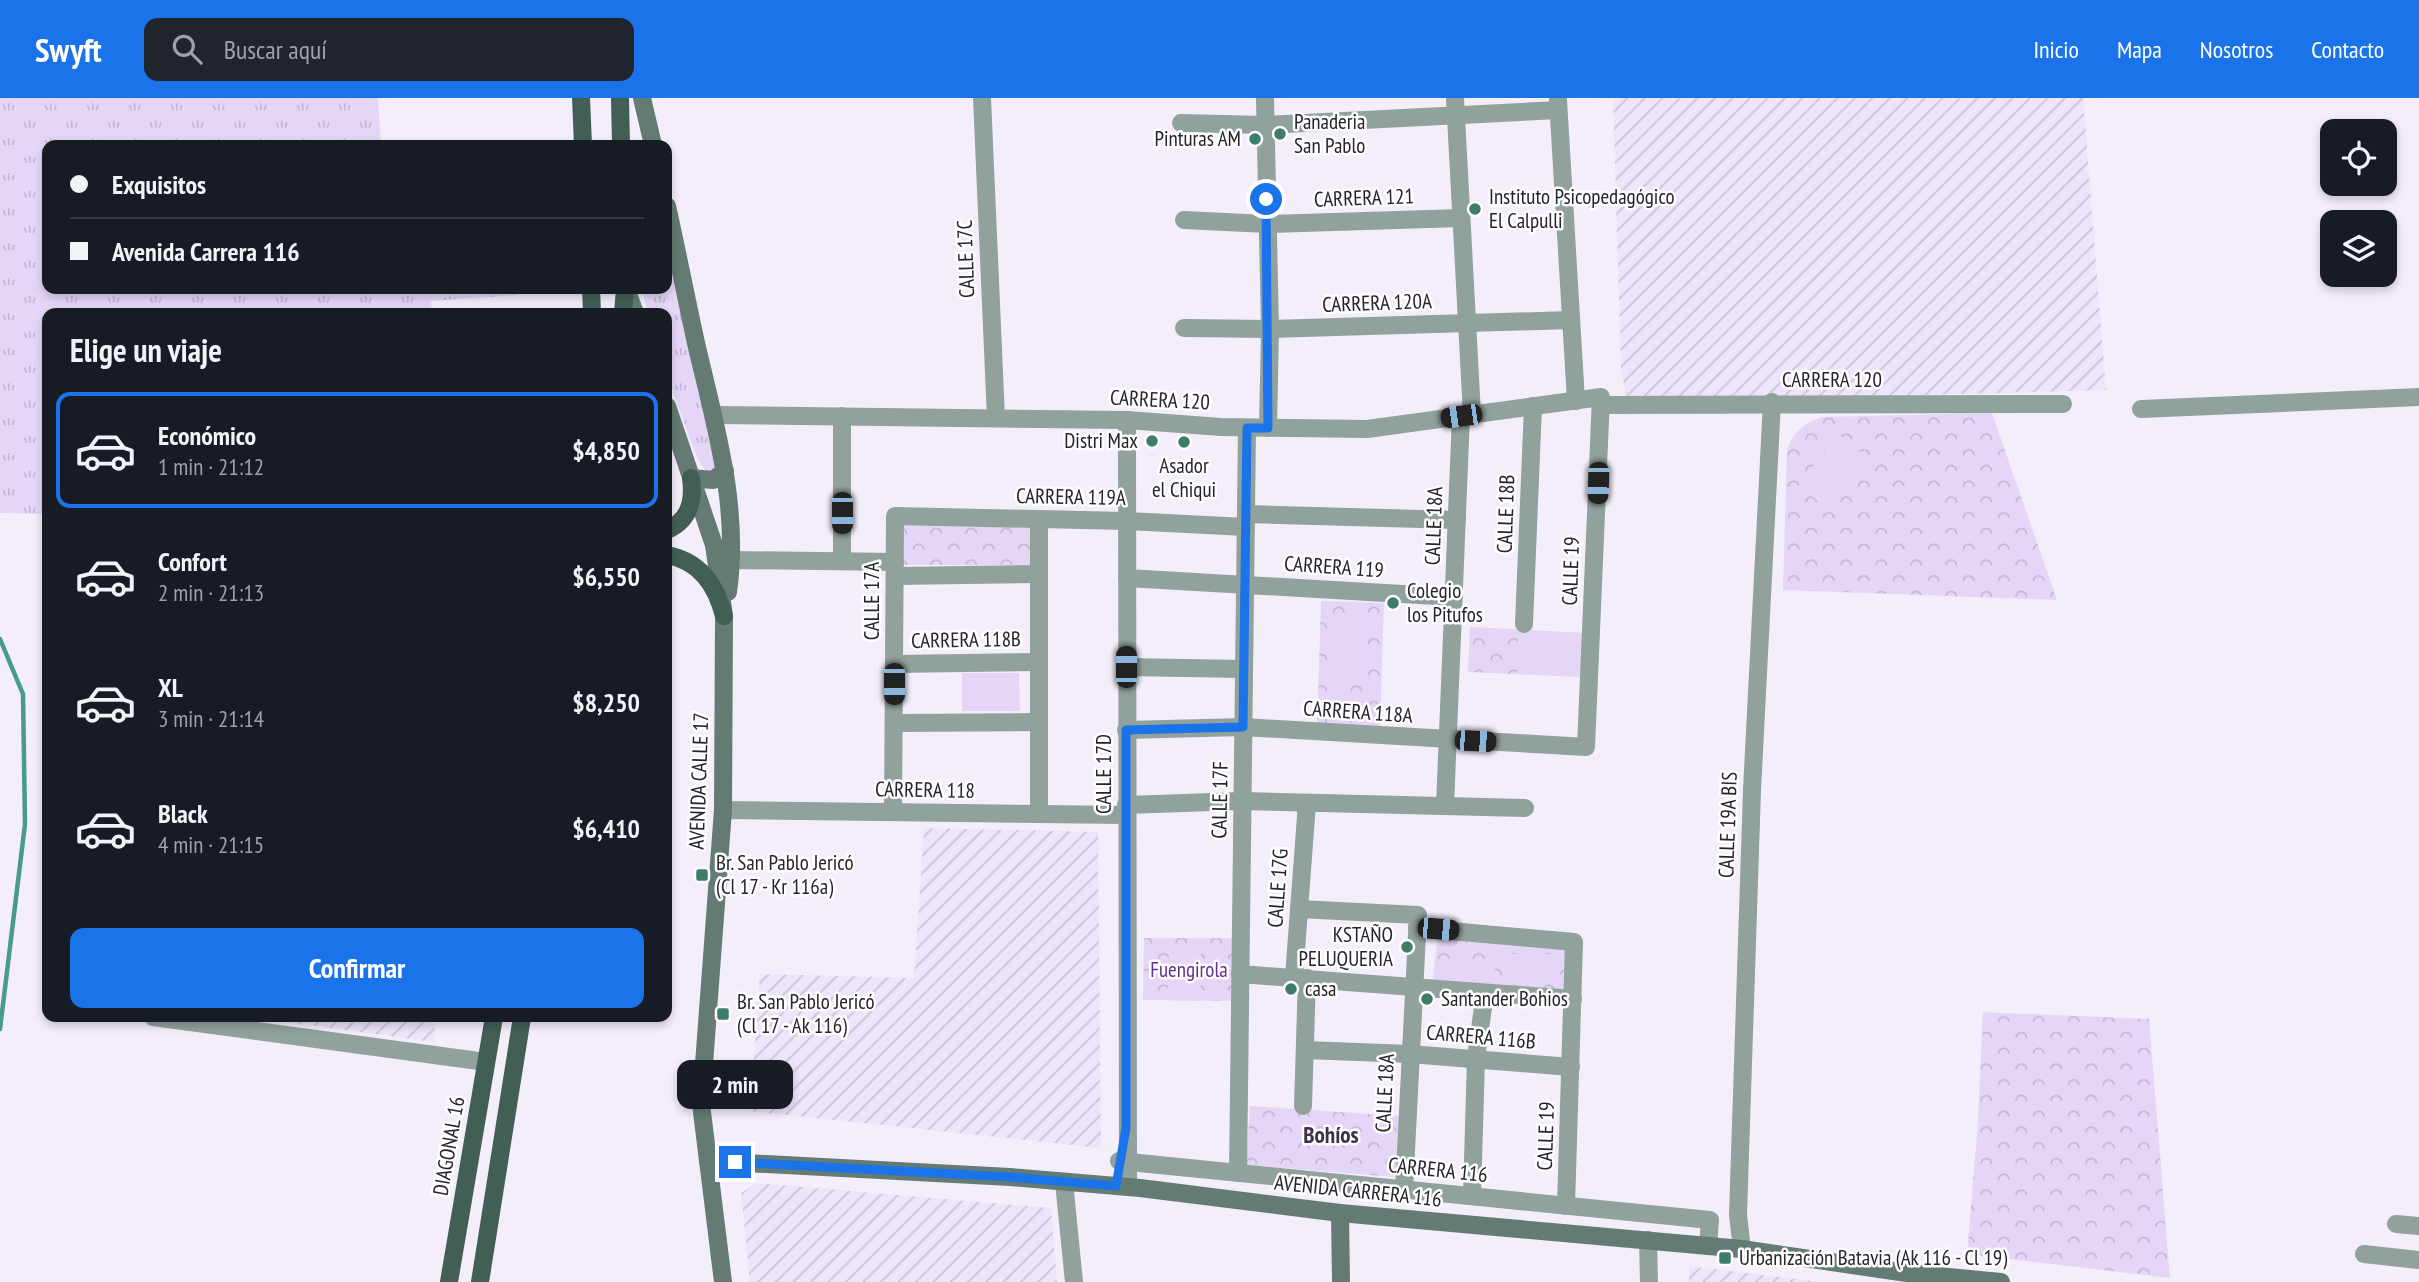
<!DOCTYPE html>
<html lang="es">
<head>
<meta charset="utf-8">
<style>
  :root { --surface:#171b24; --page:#20242c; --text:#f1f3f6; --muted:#9ea1a6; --line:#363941; --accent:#1a73e8 }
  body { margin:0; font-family:"PT Sans Narrow",sans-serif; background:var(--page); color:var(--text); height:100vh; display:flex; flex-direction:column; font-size:26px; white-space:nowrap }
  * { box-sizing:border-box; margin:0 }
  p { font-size:23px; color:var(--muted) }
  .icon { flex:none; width:38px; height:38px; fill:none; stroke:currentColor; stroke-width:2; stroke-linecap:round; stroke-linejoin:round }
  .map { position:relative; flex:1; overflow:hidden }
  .side { position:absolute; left:42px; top:210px; width:630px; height:714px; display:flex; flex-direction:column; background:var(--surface); border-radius:14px; box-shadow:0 4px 10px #0003 }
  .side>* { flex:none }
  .guide { position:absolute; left:42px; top:42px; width:630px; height:154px; border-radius:14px; box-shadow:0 4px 10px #0003; display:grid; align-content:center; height:154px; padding:0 28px; background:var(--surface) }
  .buttons { position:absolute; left:2320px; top:21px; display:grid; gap:14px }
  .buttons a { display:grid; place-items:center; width:77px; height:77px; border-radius:14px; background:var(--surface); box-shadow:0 4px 10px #0003; font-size:35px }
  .end { position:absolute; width:32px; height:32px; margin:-16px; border:9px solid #1a73e8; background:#fff; box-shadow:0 0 0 4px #fff }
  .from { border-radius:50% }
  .bubble { position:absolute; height:49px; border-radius:14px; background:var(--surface); box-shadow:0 4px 10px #0003; font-size:23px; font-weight:800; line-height:49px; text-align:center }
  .car { position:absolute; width:21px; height:42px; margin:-21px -10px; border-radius:9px; box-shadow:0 0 5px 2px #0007; background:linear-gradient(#222 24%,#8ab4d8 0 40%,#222 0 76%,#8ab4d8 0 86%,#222 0) }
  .guide b { display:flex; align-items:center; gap:24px; height:66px; font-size:26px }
  .guide b+b { border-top:2px solid var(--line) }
  .guide i { width:18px; height:18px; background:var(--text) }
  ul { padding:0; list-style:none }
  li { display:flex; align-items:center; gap:21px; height:116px; margin:0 14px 10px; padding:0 14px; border:4px solid transparent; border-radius:14px }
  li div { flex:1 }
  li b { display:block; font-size:26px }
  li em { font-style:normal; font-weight:800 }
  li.current { border-color:var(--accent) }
  li>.icon { width:63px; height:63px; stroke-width:1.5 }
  h2 { padding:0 28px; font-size:32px; line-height:84px }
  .button { display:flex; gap:14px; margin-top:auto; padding:14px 28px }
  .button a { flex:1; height:80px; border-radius:14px; background:var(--accent); color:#fff; font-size:28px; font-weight:800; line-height:80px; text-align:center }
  header { display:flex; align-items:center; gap:42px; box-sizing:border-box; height:98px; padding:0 35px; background:var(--accent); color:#fff }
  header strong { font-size:33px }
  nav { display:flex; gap:38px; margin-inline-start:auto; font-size:24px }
  .search { width:490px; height:63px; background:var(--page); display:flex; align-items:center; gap:18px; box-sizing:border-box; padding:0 24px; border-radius:14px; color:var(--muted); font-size:26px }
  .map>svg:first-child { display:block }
</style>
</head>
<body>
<header>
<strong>Swyft</strong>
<div class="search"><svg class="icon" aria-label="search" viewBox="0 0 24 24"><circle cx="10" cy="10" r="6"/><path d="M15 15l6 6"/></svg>Buscar aquí</div>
<nav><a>Inicio</a><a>Mapa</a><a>Nosotros</a><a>Contacto</a></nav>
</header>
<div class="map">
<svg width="2419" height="1184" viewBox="0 0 2419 1184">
  <defs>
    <pattern id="industrial-furrows" width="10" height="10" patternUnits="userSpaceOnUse" patternTransform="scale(1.75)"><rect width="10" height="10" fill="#eee4fb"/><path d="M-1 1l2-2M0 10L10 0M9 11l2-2" fill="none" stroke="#ccc3d7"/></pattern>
    <pattern id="grass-tufts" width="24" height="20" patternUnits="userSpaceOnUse" patternTransform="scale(1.75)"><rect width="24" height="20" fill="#e5d6f7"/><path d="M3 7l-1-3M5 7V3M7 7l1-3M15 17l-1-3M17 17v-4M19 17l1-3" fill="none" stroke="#c4b7d4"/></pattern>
    <pattern id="forest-crowns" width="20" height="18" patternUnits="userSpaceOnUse" patternTransform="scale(1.75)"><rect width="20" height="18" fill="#e5d6f7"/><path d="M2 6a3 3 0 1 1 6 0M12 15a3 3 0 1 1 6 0" fill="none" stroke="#c4b7d4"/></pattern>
  </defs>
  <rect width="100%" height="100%" fill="#f3eefa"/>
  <g fill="url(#industrial-furrows)">
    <path d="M1613,0h470l23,292 -315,9 -165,-2 -5,-29z"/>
    <path d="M924,730l174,4 3,316 -351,-37 10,-137 154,4z"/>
    <path d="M249,919h186l-1,25z"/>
    <path d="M757,1085l294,25 6,74h-307l-9,-89z"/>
    <path d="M1689,1168l131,16h-131z"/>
  </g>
  <g fill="url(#grass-tufts)">
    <path d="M0,0h378l3,47h-334v144h470l1,6 -87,6 1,12h-385v201l-47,-1z"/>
    <path d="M667,152l49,213 -2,8 -7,2 -10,-15 -30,-83v-62h-19l-6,-22v-2h25z"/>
  </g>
  <g fill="url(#forest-crowns)">
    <path d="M1992,315l65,187 -274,-10 4,-140c6,-18 17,-27 35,-33z"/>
    <path d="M900,423l130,4 2,40h-131z"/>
    <path d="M1321,503l63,2 -4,129 -63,-3z"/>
    <path d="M1470,529l117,6 -2,44 -117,-5z"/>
    <path d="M1438,836l130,12 2,47 -138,-7z"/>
    <path d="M1144,840h91l-1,63 -91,-1z"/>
    <path d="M1983,914l166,7 21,259 -203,-24 11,-132z"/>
    <path d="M1250,1008l149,10 -4,61 -149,-12z"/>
  </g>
  <g fill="#e5d6f7">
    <path d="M1838,336l29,23 -39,51 -30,-22z"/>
    <path d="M1329,516l38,1v69h-38z"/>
    <path d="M1518,538l65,2 2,39 -68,-3z"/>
    <path d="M962,575h57l1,38h-58z"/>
    <path d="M1169,846l32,1 -1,56 -32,-1z"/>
    <path d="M1505,856h51v29l-51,-1z"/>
    <path d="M1440,861h55v32l-55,-1z"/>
  </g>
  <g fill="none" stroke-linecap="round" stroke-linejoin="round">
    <path stroke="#479b87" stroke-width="4.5" d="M0,541l23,55 2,130 -25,205"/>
    <g stroke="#91a19b" stroke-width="18">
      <path d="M982,0l14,320"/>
      <path d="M1265,0l5,231 -2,99"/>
      <path d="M1455,0l17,317"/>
      <path d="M1558,2l18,301"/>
      <path d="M1181,25l84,2 293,-15"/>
      <path d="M1184,122l83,4 194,-6"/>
      <path d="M1184,230l86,1 301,-9"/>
      <path d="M1601,307l462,-1"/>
      <path d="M2141,311l278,-12"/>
      <path d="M714,317l413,5 94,7 146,2 234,-32 -15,350 -343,-20 -117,3"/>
      <path d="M842,318v145"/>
      <path d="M1127,322l1,767"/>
      <path d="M1246,416l211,6"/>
      <path d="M1039,421v295"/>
      <path d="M732,462l163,2"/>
      <path d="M895,478l144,-2"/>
      <path d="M1127,480l327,19"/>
      <path d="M1524,526l9,-218"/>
      <path d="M894,566l145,-2"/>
      <path d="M1126,569l118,2"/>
      <path d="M894,625l145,-1"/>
      <path d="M1126,707l116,-4 283,7"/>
      <path d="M1445,708l16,-390"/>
      <path d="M723,712l403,5"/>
      <path d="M893,714l2,-296 232,5 119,6"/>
      <path d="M1299,811l119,6 -14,275"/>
      <path d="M1417,830l157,14 -8,264"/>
      <path d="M1240,876l333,25"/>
      <path d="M1294,879l13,-174"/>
      <path d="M153,919l333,45"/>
      <path d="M1305,952l105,4 161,13"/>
      <path d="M1303,1008l4,-128"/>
      <path d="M1119,1063l591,59 -2,26"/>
      <path d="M1238,1075l9,-745"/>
      <path d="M1064,1084l10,100"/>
      <path d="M1472,1098l4,-138 9,-65"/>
      <path d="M2396,1126l23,2"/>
      <path d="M1648,1142l1,42"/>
      <path d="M1742,1151l-4,-34 14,-425 20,-388"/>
      <path d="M2364,1156l55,6"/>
    </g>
    <g stroke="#637b72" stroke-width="18">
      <path d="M642,0l11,47"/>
      <path d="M667,108c10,45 19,91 29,137 19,82 44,163 32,249"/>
      <path d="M626,191l9,24"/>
      <path d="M667,308l47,139 10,71 -1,194 -22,294 22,178"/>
      <path d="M691,380l22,2 12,-9"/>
      <path d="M708,1063l302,16 130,11 200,25 402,36 165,24 94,9"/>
      <path d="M1340,1115l1,69"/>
    </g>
    <g stroke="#425f56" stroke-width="18">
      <path d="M581,0l2,47"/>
      <path d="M620,0l1,47"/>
      <path d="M591,191l1,24"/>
      <path d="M623,215l2,-24"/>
      <path d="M667,432c23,-10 27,-29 24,-52"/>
      <path d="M667,457c33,6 49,30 57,61"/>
      <path d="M449,1184l45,-265"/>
      <path d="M480,1184l42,-265"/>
    </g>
  </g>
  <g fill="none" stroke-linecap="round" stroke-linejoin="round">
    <path stroke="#1a73e8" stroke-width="9" d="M735,1064l275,15 106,9 10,-58v-398l117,-3 4,-299h21l-2,-229"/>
  </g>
  <g fill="#3e7d6b" stroke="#fefefe" stroke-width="2.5">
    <circle cx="1280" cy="36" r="7"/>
    <circle cx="1255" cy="41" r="7"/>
    <circle cx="1475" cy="111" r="7"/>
    <circle cx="1152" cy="343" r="7"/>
    <circle cx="1184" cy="344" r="7"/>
    <circle cx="1393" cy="505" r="7"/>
    <rect x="695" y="770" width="14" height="14" rx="3.5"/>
    <circle cx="1407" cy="849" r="7"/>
    <circle cx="1291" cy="891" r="7"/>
    <circle cx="1427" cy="901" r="7"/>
    <rect x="716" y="909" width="14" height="14" rx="3.5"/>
    <rect x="1718" y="1153" width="14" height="14" rx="3.5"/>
  </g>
  <g text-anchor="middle" stroke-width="5" stroke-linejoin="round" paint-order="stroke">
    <g font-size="21" fill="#27222d" stroke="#fefefe" text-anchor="start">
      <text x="1294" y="31">Panaderia<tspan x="1294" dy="24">San Pablo</tspan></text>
      <text x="1241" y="48" text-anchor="end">Pinturas AM</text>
      <text x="1489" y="106">Instituto Psicopedagógico<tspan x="1489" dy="24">El Calpulli</tspan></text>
      <text x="1138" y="350" text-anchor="end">Distri Max</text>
      <text x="1184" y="375" text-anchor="middle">Asador<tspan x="1184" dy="24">el Chiqui</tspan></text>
      <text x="1407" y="500">Colegio<tspan x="1407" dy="24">los Pitufos</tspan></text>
      <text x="716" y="772">Br. San Pablo Jericó<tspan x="716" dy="24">(Cl 17 - Kr 116a)</tspan></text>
      <text x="1393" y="844" text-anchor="end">KSTAÑO<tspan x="1393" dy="24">PELUQUERIA</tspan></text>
      <text x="1305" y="898">casa</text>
      <text x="1441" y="908">Santander Bohios</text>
      <text x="737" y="911">Br. San Pablo Jericó<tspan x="737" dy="24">(Cl 17 - Ak 116)</tspan></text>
      <text x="1739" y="1167">Urbanización Batavia (Ak 116 - Cl 19)</text>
    </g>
    <g font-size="21" fill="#27222d" stroke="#fefefe">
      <text transform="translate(1364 100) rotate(-2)" y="7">CARRERA 121</text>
      <text transform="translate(966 161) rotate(-92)" y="7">CALLE 17C</text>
      <text transform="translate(1377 205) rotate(-2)" y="7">CARRERA 120A</text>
      <text x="1832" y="289">CARRERA 120</text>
      <text transform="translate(1160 302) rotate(3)" y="7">CARRERA 120</text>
      <text transform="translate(1071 399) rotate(1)" y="7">CARRERA 119A</text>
      <text transform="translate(1506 416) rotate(-88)" y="7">CALLE 18B</text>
      <text transform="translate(1434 428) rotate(-88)" y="7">CALLE 18A</text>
      <text transform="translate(1334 469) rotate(4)" y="7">CARRERA 119</text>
      <text transform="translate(1571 473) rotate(-88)" y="7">CALLE 19</text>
      <text transform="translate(872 503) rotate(-90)" y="7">CALLE 17A</text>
      <text transform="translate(966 542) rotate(-1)" y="7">CARRERA 118B</text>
      <text transform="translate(1358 614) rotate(4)" y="7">CARRERA 118A</text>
      <text transform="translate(1104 676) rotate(-90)" y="7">CALLE 17D</text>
      <text transform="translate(699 683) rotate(-88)" y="7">AVENIDA CALLE 17</text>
      <text transform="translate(925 692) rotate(1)" y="7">CARRERA 118</text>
      <text transform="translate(1220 702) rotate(-89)" y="7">CALLE 17F</text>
      <text transform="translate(1728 727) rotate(-88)" y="7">CALLE 19A BIS</text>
      <text transform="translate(1278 790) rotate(-86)" y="7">CALLE 17G</text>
      <text transform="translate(1481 939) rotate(5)" y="7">CARRERA 116B</text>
      <text transform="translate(1385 995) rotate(-87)" y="7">CALLE 18A</text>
      <text transform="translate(1546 1038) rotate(-88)" y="7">CALLE 19</text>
      <text transform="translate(449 1048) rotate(-80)" y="7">DIAGONAL 16</text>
      <text transform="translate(1438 1072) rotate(6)" y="7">CARRERA 116</text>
      <text transform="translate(1358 1093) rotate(6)" y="7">AVENIDA CARRERA 116</text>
    </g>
    <g font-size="21" fill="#62318e" stroke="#fefefe">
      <text x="1189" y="879">Fuengirola</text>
    </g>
    <g font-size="23" font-weight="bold" fill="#3c3149" stroke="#fefefe">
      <text x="1331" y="1045">Bohíos</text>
    </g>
  </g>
</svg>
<div class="buttons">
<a><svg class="icon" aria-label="locate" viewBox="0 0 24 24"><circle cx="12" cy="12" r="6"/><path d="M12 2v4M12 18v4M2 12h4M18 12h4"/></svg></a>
<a><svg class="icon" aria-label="layers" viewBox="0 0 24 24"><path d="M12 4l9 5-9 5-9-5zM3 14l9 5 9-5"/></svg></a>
</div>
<i class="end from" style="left:1266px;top:101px"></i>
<i class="end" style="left:735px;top:1064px"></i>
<div class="bubble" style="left:677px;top:962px;width:116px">2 min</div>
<i class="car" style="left:1461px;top:318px;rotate:262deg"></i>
<i class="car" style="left:1598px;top:385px;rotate:182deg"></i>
<i class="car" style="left:842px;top:415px;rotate:180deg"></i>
<i class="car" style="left:1126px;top:569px;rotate:0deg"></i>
<i class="car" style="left:894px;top:586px;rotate:180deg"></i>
<i class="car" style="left:1475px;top:643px;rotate:93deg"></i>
<i class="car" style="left:1438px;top:831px;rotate:95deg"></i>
<div class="guide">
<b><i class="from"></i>Exquisitos</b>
<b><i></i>Avenida Carrera 116</b>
</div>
<section class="side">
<h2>Elige un viaje</h2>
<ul>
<li class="current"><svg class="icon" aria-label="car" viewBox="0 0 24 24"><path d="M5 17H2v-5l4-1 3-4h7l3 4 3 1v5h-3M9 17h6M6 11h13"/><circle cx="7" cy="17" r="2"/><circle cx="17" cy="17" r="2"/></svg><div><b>Económico</b><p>1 min · 21:12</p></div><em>$4,850</em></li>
<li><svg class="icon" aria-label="car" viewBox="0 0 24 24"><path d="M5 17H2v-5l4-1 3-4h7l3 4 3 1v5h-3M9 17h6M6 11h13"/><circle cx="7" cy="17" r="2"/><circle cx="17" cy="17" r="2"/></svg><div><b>Confort</b><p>2 min · 21:13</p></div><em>$6,550</em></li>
<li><svg class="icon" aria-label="car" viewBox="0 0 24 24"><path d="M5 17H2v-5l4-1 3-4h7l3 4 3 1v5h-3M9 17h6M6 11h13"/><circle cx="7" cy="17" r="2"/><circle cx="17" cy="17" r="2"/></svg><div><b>XL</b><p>3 min · 21:14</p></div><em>$8,250</em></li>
<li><svg class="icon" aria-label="car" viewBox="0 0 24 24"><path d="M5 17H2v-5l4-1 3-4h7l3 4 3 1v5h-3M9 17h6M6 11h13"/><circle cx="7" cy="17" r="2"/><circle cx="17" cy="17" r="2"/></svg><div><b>Black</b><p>4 min · 21:15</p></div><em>$6,410</em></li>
</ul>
<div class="button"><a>Confirmar</a></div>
</section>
</div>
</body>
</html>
